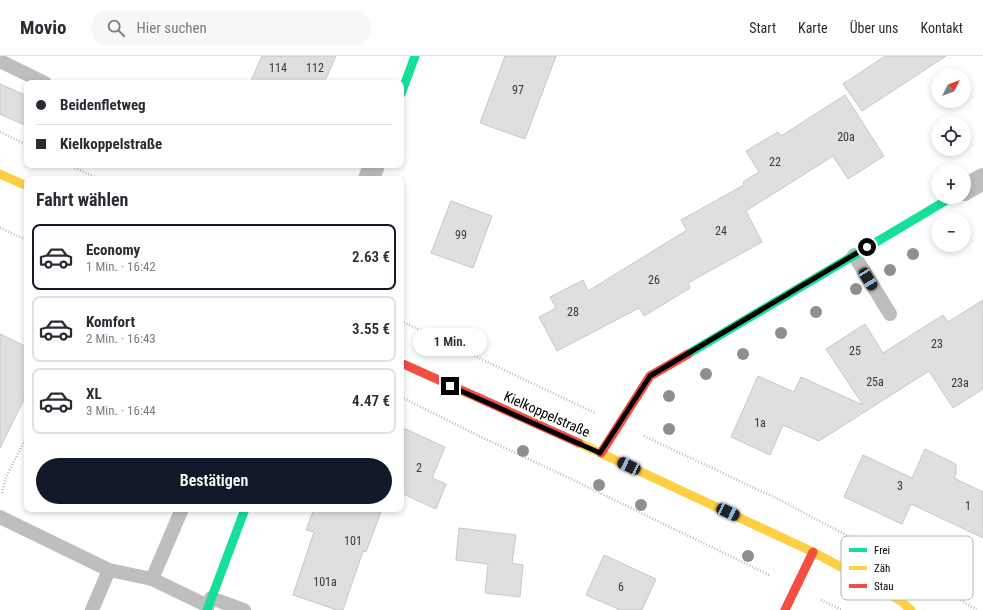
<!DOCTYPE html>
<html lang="de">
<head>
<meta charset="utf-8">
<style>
  :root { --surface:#fff; --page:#f7f7f7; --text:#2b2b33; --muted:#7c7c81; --line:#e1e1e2; --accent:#111827 }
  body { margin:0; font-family:"Roboto Condensed",sans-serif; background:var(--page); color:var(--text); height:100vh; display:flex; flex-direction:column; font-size:15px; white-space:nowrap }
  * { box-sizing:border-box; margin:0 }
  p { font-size:13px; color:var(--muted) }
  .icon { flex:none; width:22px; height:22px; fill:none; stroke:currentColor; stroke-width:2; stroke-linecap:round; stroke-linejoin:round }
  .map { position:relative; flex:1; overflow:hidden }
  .details { position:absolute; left:24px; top:120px; width:380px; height:336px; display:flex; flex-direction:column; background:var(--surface); border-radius:8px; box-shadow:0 2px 6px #0003 }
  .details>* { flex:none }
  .top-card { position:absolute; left:24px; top:24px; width:380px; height:88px; border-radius:8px; box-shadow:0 2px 6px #0003; display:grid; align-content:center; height:88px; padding:0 12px; background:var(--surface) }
  .needle { width:26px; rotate:48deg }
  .tools { position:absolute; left:931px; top:12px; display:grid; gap:8px }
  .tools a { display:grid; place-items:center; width:40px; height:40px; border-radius:50%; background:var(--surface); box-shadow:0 2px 6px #0003; font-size:20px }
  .end { position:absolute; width:18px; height:18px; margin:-9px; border:5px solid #000; background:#fff; box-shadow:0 0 0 2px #fff }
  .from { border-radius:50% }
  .bubble { position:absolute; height:28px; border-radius:14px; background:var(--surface); box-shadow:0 2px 6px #0003; font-size:13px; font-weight:600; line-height:28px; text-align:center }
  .car { position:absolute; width:12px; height:24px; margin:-12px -6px; border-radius:5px; box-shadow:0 0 3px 1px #0007; background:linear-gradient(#222 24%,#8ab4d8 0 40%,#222 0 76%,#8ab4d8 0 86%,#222 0) }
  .top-card b { display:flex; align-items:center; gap:14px; height:38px; font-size:15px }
  .top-card b+b { border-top:1px solid var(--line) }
  .top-card i { width:10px; height:10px; background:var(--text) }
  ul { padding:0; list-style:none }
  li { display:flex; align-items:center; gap:12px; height:66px; margin:0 8px 6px; padding:0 4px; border:2px solid var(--line); border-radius:8px }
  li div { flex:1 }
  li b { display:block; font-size:15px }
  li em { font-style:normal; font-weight:600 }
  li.current { border-color:var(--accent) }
  li>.icon { width:36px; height:36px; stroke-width:1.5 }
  h2 { padding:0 12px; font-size:18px; line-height:48px }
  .cta { display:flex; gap:8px; margin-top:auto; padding:8px 12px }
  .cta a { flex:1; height:46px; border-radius:24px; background:var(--accent); color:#fff; font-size:16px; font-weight:600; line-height:46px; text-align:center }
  header { display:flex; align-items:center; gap:24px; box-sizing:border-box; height:56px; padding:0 20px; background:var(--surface); border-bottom:1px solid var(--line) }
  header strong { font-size:19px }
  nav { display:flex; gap:22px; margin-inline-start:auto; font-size:14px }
  .search { width:280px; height:36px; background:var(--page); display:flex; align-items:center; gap:10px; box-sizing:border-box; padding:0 14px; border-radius:22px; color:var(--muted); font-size:15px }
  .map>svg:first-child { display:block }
</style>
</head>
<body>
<header>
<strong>Movio</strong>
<div class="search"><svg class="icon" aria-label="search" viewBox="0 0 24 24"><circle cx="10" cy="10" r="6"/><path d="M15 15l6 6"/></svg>Hier suchen</div>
<nav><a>Start</a><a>Karte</a><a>Über uns</a><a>Kontakt</a></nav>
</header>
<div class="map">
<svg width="983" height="554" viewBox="0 0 983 554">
  <rect width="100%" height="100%" fill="#fff"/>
  <g fill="#dfdfdf" stroke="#c7c7c7">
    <path d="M262,0h74l-12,27h-74z"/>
    <path d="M505,0h51l-31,83 -45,-16z"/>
    <path d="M885,0h61l-84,55 -19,-27z"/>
    <path d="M0,28l27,12v30l-27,-12z"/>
    <path d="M845,39l39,61 -36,23 -15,-23 -87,55 16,31 -74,41 2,5 -46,28 -5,-8 -82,43 -18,-34 17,-9 -6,-11 33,-17 5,11 99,-61 -6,-10 63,-35 -1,-3 16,-10 -13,-21 32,-19 3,4z"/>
    <path d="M451,145l41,15 -19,52 -42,-15z"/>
    <path d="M983,244v89l-30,19 -24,-37 -110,70 -36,-16 -13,30 -39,-18 27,-61 36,16 7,-15 62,28 -37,-56 39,-25 18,29 60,-38 5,7z"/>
    <path d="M0,278l27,13v46l-27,55z"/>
    <path d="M401,371l44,20 -13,31 14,6 -10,25 -35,-16z"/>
    <path d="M925,393l31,15v10l-2,4 29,14v46l-72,-34 -9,20 -58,-27 19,-42 49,23z"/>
    <path d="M314,453h68l-16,43 -3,-1 -20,59h-6l-44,-15 21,-63 -8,-2z"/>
    <path d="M459,472l57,7 -4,28 11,2 -3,32 -35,-4 3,-29 -32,-4z"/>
    <path d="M604,499l52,24 -14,31h-22l-34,-15z"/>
  </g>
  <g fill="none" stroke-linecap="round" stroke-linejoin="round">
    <g stroke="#b9b9b9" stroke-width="2.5" stroke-dasharray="1 2" stroke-linecap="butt">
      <path d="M0,76l27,13"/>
      <path d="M69,109l30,14"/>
      <path d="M0,172l27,12"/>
      <path d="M401,265l194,92"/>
      <path d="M401,341l76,38 88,41 206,100"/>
      <path d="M644,380l136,64 126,67 71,43"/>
      <path d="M2,437l4,-16 21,-41"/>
      <path d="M821,544l21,10"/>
    </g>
    <g stroke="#bebebe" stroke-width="14">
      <path d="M0,5l45,22"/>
      <path d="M854,199l36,59"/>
      <path d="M0,461l109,53 43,9 56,27"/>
      <path d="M152,523l30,-70"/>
      <path d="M211,542l33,12"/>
      <path d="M92,554l17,-40"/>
    </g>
    <g stroke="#bebebe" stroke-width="22">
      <path d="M369,123l5,-14"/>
      <path d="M964,134l19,-11"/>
    </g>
    <g stroke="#16e098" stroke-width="9">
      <path d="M401,38l14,-38"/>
      <path d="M688,298l264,-157"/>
      <path d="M207,554l38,-101"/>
    </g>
    <g stroke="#ffcf43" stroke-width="9">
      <path d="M0,118l27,12"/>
      <path d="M579,387l234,109 58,31 31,19 9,8"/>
    </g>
    <g stroke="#f24e42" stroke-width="9">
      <path d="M401,307l178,80"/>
      <path d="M601,397l49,-77 38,-22"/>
      <path d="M785,554l28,-58"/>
    </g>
  </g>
  <g fill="#8f8f8f">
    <circle cx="913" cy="198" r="6"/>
    <circle cx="890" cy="214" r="6"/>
    <circle cx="856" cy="233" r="6"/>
    <circle cx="816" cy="256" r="6"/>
    <circle cx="781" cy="277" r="6"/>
    <circle cx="743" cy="298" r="6"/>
    <circle cx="706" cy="318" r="6"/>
    <circle cx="669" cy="340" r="6"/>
    <circle cx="669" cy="373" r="6"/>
    <circle cx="523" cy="395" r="6"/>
    <circle cx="599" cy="429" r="6"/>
    <circle cx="641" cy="449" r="6"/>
    <circle cx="748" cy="500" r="6"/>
  </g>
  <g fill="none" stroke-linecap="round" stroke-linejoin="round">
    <path stroke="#000" stroke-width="5" d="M450,330l150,67 50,-77 217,-129"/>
  </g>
  <g text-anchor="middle" stroke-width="3" stroke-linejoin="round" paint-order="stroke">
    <g font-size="12" fill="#383838">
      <text x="278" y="16">114</text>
      <text x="315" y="16">112</text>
      <text x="518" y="38">97</text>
      <text x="846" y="85">20a</text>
      <text x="775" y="110">22</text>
      <text x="721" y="179">24</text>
      <text x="461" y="183">99</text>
      <text x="654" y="228">26</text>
      <text x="573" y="260">28</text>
      <text x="937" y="292">23</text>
      <text x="855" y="299">25</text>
      <text x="875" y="330">25a</text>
      <text x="960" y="331">23a</text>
      <text x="760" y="371">1a</text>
      <text x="419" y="416">2</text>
      <text x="900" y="434">3</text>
      <text x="968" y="454">1</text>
      <text x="353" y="489">101</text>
      <text x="325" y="530">101a</text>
      <text x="621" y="535">6</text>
    </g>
    <g font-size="14" fill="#000" stroke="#fff">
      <text transform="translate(547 358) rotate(24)" y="5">Kielkoppelstraße</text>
    </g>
  </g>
  <rect x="841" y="480" width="132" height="64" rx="6" fill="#fff" stroke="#b2b2b2" stroke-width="1"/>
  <rect x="849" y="492" width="18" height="4" fill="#16e098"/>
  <rect x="849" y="510" width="18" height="4" fill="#ffcf43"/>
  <rect x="849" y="528" width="18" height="4" fill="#f24e42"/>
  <g font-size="11" fill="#000">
    <text x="874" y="498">Frei</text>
    <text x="874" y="516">Zäh</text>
    <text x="874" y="534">Stau</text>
  </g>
</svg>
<div class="tools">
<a><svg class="needle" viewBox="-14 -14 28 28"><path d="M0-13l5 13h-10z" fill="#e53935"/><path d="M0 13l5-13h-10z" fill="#7c7c81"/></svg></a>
<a><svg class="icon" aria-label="locate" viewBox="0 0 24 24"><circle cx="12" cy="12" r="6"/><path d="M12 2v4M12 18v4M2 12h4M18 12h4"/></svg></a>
<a>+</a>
<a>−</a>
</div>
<i class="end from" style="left:867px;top:191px"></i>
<i class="end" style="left:450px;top:330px"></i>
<div class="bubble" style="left:413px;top:272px;width:74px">1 Min.</div>
<i class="car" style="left:868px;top:223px;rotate:149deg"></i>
<i class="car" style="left:629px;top:410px;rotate:295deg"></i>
<i class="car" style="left:728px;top:456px;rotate:115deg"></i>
<div class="top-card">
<b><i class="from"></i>Beidenfletweg</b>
<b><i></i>Kielkoppelstraße</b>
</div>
<section class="details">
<h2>Fahrt wählen</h2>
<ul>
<li class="current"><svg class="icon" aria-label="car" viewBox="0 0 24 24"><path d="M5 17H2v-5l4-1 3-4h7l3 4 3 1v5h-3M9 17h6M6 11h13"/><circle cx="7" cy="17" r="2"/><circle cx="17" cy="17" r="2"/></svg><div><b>Economy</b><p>1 Min. · 16:42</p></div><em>2.63 €</em></li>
<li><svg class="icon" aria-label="car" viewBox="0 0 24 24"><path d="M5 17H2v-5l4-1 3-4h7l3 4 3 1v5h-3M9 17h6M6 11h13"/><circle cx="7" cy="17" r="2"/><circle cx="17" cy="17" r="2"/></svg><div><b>Komfort</b><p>2 Min. · 16:43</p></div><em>3.55 €</em></li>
<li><svg class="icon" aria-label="car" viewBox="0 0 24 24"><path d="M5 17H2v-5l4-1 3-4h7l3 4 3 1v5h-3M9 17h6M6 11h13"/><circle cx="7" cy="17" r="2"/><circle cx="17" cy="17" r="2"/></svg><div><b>XL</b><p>3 Min. · 16:44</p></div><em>4.47 €</em></li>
</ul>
<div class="cta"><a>Bestätigen</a></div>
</section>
</div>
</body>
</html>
